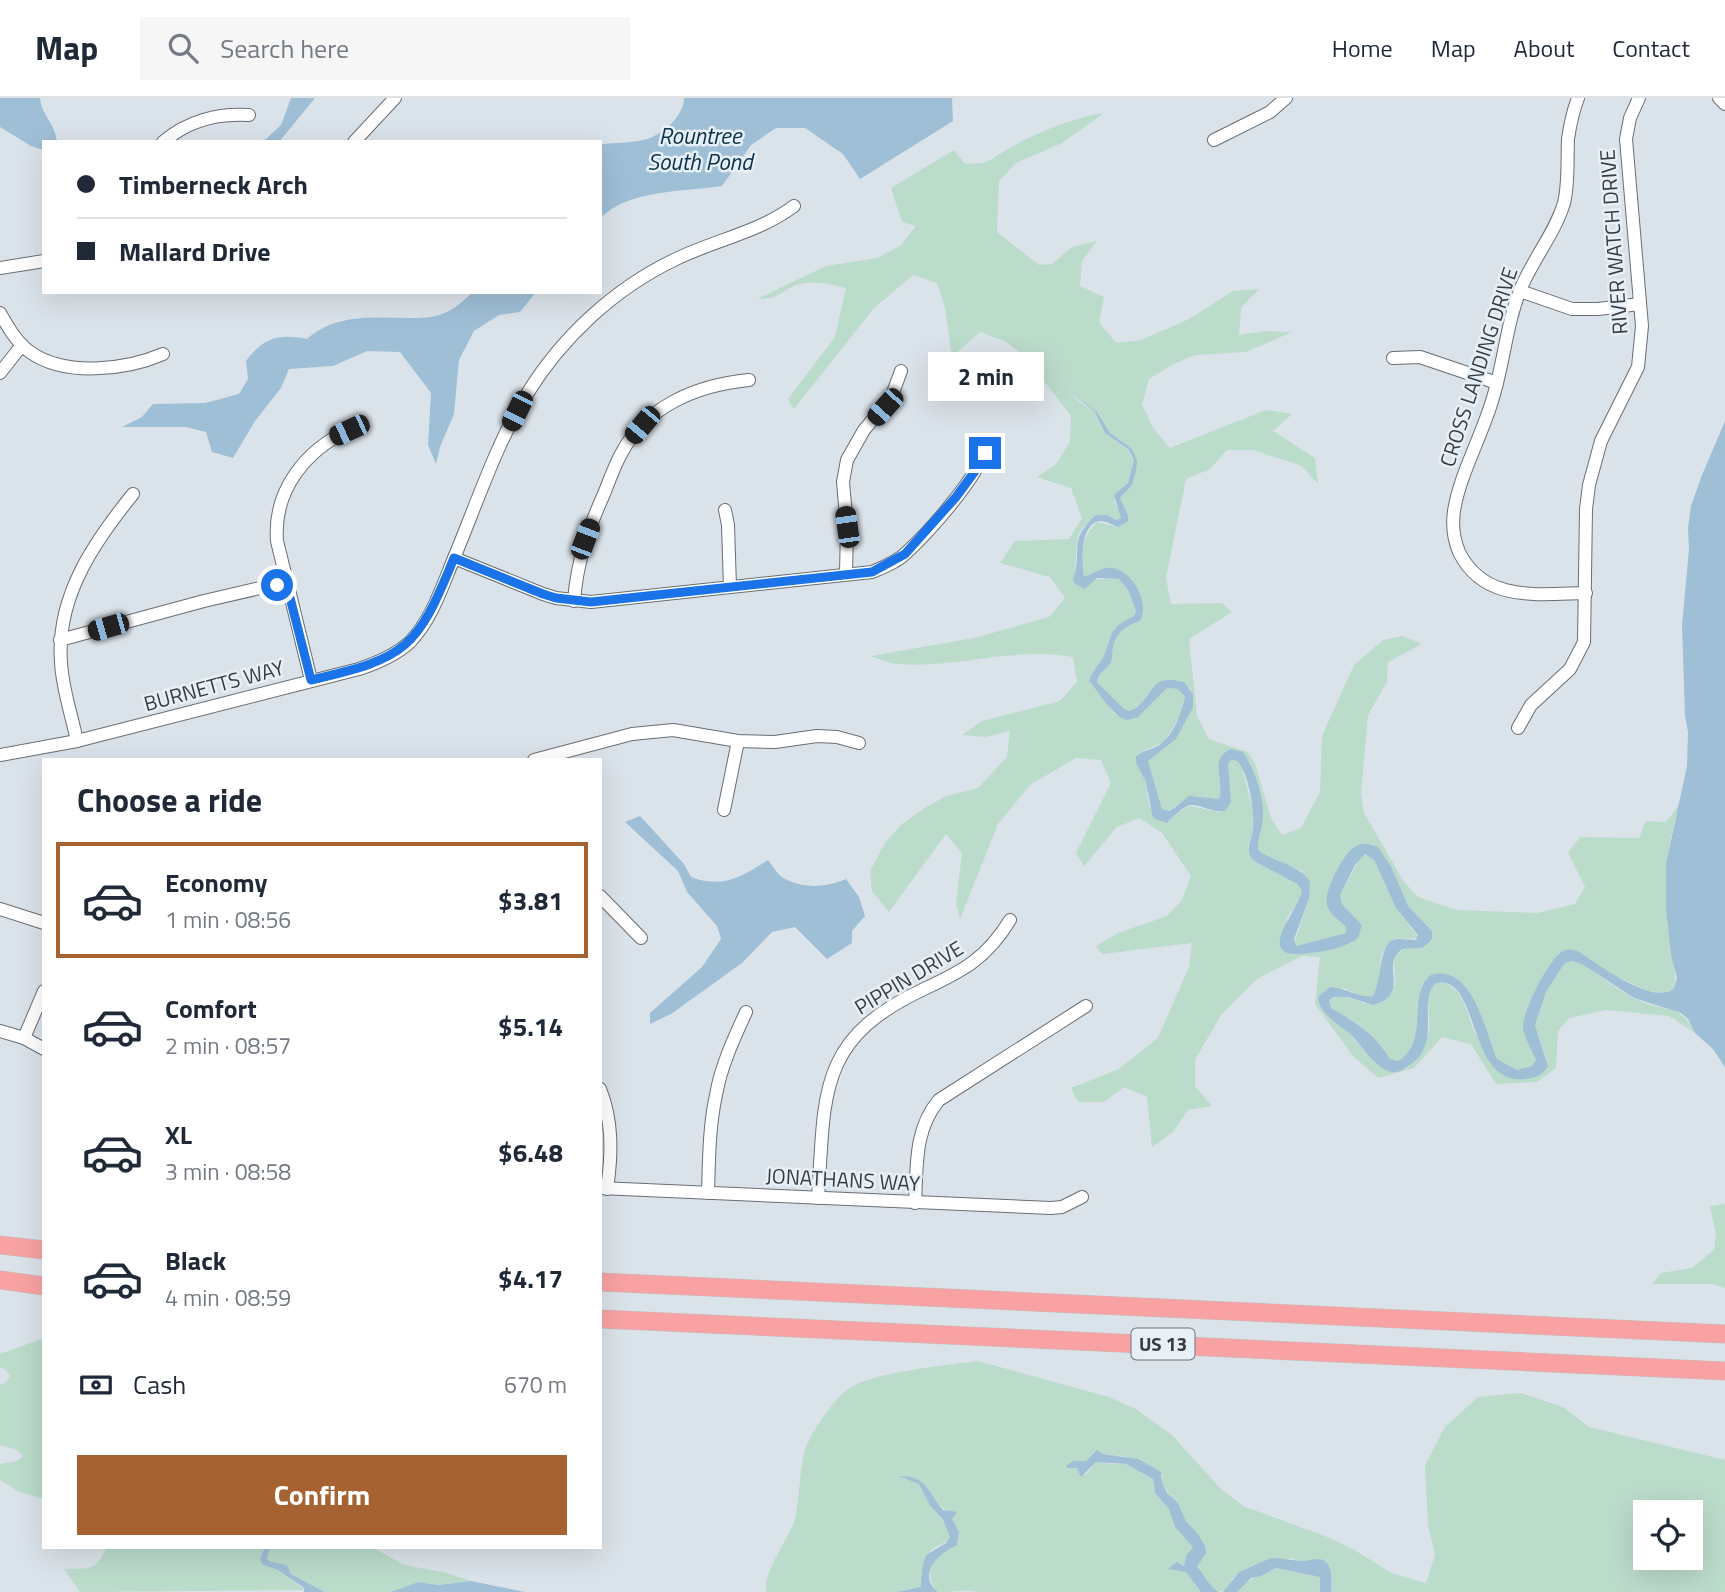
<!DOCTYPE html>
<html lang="en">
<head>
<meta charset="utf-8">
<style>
  :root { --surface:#fff; --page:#f6f6f7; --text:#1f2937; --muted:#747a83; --line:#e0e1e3; --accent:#a66231 }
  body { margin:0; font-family:"Titillium Web",sans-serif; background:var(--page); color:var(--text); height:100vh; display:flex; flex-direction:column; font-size:26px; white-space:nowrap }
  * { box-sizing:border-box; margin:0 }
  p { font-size:23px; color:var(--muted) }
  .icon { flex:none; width:38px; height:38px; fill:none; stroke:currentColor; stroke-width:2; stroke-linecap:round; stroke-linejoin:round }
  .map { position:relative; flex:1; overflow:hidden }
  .sheet { position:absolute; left:42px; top:660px; width:560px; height:791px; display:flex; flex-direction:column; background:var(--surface); border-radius:0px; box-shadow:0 7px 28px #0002 }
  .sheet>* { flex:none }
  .top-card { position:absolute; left:42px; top:42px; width:560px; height:154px; border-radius:0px; box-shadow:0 7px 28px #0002; display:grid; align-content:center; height:154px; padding:0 35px; background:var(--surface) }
  .buttons { position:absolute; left:1633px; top:1402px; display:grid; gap:14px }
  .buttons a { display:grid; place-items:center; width:70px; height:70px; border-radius:0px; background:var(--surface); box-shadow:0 7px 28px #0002; font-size:35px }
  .end { position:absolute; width:32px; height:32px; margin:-16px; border:9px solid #1a73e8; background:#fff; box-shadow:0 0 0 4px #fff }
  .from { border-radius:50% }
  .bubble { position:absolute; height:49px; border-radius:0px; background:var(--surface); box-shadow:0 7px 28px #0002; font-size:23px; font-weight:700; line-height:49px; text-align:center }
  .car { position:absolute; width:21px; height:42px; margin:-21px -10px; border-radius:9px; box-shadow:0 0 5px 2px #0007; background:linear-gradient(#222 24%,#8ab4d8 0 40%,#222 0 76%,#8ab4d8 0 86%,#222 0) }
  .top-card b { display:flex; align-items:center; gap:24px; height:66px; font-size:26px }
  .top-card b+b { border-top:2px solid var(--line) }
  .top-card i { width:18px; height:18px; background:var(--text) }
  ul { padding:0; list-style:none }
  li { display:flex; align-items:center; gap:21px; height:116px; margin:0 14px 10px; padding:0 21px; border:4px solid transparent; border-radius:0px }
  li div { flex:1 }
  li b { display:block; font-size:26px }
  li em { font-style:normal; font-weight:700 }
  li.current { border-color:var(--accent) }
  li>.icon { width:63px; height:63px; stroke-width:1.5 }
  h2 { padding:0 35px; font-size:32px; line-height:84px }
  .pay { display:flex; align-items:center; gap:18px; height:77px; padding:0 35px; font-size:26px }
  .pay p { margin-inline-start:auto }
  .button { display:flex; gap:14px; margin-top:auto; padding:14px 35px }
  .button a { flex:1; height:80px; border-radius:0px; background:var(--accent); color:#fff; font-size:28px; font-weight:700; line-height:80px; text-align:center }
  header { display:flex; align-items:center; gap:42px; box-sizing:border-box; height:98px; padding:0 35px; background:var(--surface); border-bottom:2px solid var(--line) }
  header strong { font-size:33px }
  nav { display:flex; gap:38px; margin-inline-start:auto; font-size:24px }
  .search { width:490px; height:63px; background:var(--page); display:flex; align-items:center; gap:18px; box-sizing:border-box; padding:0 24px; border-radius:0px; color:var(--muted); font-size:26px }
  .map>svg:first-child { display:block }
</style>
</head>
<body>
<header>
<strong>Map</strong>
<div class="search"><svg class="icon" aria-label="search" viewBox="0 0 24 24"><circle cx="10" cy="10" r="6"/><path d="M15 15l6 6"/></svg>Search here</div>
<nav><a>Home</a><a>Map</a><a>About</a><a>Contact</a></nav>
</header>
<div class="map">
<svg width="1725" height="1494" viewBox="0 0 1725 1494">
  <rect width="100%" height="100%" fill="#dbe3ea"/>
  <g fill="#bbdbcb" fill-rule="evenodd">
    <path d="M1104,15l-42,30 -46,20 -17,18 -2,51 42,33 13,-1 20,-17 25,-6 -15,20 -2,25 24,11 -5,25 17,21 25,-3 48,-21 44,-28 26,-2 -18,19 -2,27 26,-4 27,1 -46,20 -51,3 -23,10 -23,14 -7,25 11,24 17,20 96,-38 26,4 -19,17 42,27 3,26 -16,-18 -49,-16h-26l-17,19 -24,10 -20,99 5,26 51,-1 10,9 -43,27 8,77 12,23 38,13 8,11 16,55 11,17 19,-7 19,-36 2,-56 32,-71 29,-25 19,-4 20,8 -34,18 -1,20 -19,33 -7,79 3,19 40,69 14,15 39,13 80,3 38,-9 10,-17 -17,-34 12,-16 59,1 7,-17 20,1 13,-17c-12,41 -16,81 -11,124 2,17 10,43 6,59l-9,5 -18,-2 -84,-40 -39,81 12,28 -3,6 -16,4 -20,-11 -42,-81 -33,6c-6,25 2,61 -24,77l-8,-2c-16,-26 -33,-37 -59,-51l-2,-8c11,-8 25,0 37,4l29,-19 -1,-26 3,-5 35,-23 -24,-25 -16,-38 -14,-21 -6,-3 -19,3 -20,68 13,12v6l-50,13 -2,-2 15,-45 -7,-28 -31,-12 -13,-9 -1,-8 6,-31 -12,-45 -26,-15c-14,19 0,31 -6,48 -26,4 -24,-12 -49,12l-8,-2 -14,-48 28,-22 15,-51 -38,-2 -12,18 -12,7 -5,-2 -27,-27c1,-10 8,-11 13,-18 3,-5 2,-11 3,-17 3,-15 13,-21 27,-26l-8,-42 -26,-11 -22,8c-5,-21 -2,-39 13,-54l21,5 10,-12 -8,-17c18,-19 16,-24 12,-49l-22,-16 -13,-21 -30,-23 13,13 15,10 10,21 24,18 5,9 -6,23 -14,18 7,13v4l-5,2 -9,-5c-6,3 -16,5 -21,10 -15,11 -7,37 -13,54h46l9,11 8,21 -2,5c-29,13 -20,22 -33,45 -5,7 -9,11 -12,20l18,20 7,13 24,3 29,-29 11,1 7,8 -3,15 -18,30 -23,10 -4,11 9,19 3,24 18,17c29,-26 20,-14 54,-11l10,-10 -3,-38 3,-4 6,1 4,3 12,46v20l-5,17 6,14 43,23 5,6v7l-15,21 5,37 20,-2 40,-10 10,-18 -20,-21 -2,-9 21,-39 8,-1 5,5 22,48 23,30 -25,1 -12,14 -4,34 -5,9 -9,2 -20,-10 -26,9c0,15 16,24 26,32 13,11 29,35 43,41 19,9 39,-24 42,-40 2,-12 -3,-26 0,-38 2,-6 6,-8 11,-10 28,7 25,34 37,54 8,14 21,27 31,41l39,-17 -12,-35 11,-33 18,-28 8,-3 10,3c19,12 39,29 60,38 26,10 38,2 53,31l-26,-17 -63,-6 -37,8 -11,13 -2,37 -19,14 -41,2 -25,-40 -29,-7 -28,31 -36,10 -25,-22 -38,-52 5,-47 -18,-1 -45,23 -36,36 -26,45v26l17,20 -24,4 -15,22 -21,15 -5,-50 -23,-10 -20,15h-26l-7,-14 48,-19 39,-31 31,-71 3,-24 -90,11 -6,-8 22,-13 49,-17 15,-16 9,-24 -29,-43 -22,-15 -23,9 -33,39 -8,-13 35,-70 -10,-23 -25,-2 -46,27 -32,39 -38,95 -4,-16 6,-50 -16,-19 -57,78 -17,-21 -2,-20 15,-28 17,-19 21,-15 23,-13 32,-8 29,-31 3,-26 -24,6 -24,-2 20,-14 78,-20 17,-19 -4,-25c-58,-11 -117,12 -176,7 -8,-1 -18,-5 -26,-8l103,-18 75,-21 16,-19 -15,-21 -50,-14 15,-22 54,-2 13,-21 -11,-30 -34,-11 19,-13 14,-22 1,-26 -47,-61 -20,-14 -24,-9 -28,25 -7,-50 -8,-24 -24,-8 -39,33 -80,101 -6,-10 47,-62 11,-49c-16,-4 -35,-9 -52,-2 -18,9 -14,12 -37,13l69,-33 51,-8 23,-12 16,-20 -14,-4 -11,-34 63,-38 11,14c30,-1 21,-3 45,-16 25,-15 65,-31 94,-35z"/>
    <path d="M1725,1106v84l-14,-4h-59l9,-11 31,-5 22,-18 2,-15 -6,-29z"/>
    <path d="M44,1240v161l-25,-7 -19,-12v-16l17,-3 6,-5 -6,-6 -17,-5v-60l5,-2 5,-7 -5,-7 -5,-1v-14z"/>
    <path d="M978,1263l131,36 27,12 36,26 48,53 23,18 82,30 28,13 38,24 35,10 9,-28 -7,-30 -3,-60 20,-38 33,-30 43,-4 42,14 26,20 136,33v132h-394l1,-14 -2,-11 -11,-8 -17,3 -12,-4 -57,20 -7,12 -9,2c-9,-7 -12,-17 -20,-25l9,-14 -8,-19 -12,-13 -8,-18 -10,-10 -6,-11 1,-7 -40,-19 -20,-2 -6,-4 -11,11h-13l4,7 9,7 10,-13 4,-1 11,3h15l27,15 2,14 14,16 6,18 18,20 -7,9 -2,11 -15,2 17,3 15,20h-223c-13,-3 -25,0 -38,0 -5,-1 -5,-2 -7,-7 -10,-20 7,-33 24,-40l2,-13 -11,-20 -11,-9 -11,-17 -24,-9 17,7c4,7 7,16 12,22 8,11 16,18 19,31 -5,8 -14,8 -20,14 -8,10 -8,25 -8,36l-26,5h-129c-6,-19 22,-52 28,-73 5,-22 4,-47 10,-69 6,-17 28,-50 43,-61 23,-17 100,-24 130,-28zM1645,1414h45v46h-45z"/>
    <path d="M107,1449h158l-5,12 3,6 15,5 27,20 -225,2 -16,-23c27,-1 31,3 43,-22z"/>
    <path d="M270,1449h102l32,18 43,8 24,8 -33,4 -20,-3 -27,10h-66l-34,-18 -4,-9 -18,-4 -2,-3z"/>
    <path d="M1276,1470l45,9 -1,15h-83c12,-16 22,-15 39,-24z"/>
  </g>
  <g fill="#9fbfd7">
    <path d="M0,0h40c1,16 16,27 17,44h-13v7h-4l-9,-3 -31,-19z"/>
    <path d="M291,0h24l-36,44h-16l18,-17z"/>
    <path d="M684,0h268l1,23 -93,58 -17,-25 -38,-26h-29l-25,17 -29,41c-40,6 -91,3 -122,32v-74c16,-1 35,-1 50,-6 15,-6 34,-23 34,-40z"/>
    <path d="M473,194h63l-16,20 -21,3 -25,16 -15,29 -5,54 -14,33 -4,17 -8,-19 3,-52 -31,-41 -33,-1 -34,15 -44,3 -8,19 -26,33 -22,37 -21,-6 -6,-20 -20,-5h-64l20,-10 11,-13 52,-1 34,-9 9,-15 -2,-18c17,-23 32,-28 61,-22 31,-26 64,-21 103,-21 10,0 22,0 32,-4 12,-4 22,-14 31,-22z"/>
    <path d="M1064,289l33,25 13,21 22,16 5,12 -1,10 -4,14 -12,13 8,17v6l-10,6c-5,-2 -12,-6 -17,-6 -21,1 -20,41 -17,55 8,-1 14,-7 22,-8 23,-4 45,33 34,53 -14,5 -24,11 -27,26 -1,6 0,12 -3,17 -5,7 -12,8 -13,18l27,27 5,2c27,-10 15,-39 55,-29l9,12v13l-17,32 -28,22 14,48 8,2 19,-15 30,3c6,-17 -11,-41 12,-50l12,3c11,17 21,43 20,64 0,12 -6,22 -5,34 16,12 44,16 52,32l-1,17 -15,40 2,7 50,-13v-6c-7,-7 -16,-12 -19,-22 -4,-13 17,-53 29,-59 8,-4 14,-2 22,1l14,21 16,38 24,25v8c-3,3 -5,6 -9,8 -9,4 -18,-3 -26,7 -13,15 12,41 -24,51l-25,-8h-14l-5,3 2,8c26,15 43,25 59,51l8,2c33,-20 8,-68 33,-86 42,-12 54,57 66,84l20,11 15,-4 4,-6c-4,-10 -11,-21 -13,-31 -2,-15 26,-71 40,-78 6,-3 11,-1 16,1 19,12 75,55 95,36l3,-10 -6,-23 -5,-46v-45l21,-98 1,-34 -3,-16 -3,-91 7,-76 -1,-21 3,-22 11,-31 23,-54v646l-12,-18 -18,-16 -7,-14 -7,-6 -47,-15 -52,-34 -10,-3 -8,3 -18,28 -11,33 13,41c-5,9 -13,12 -23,13 -59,7 -44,-105 -89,-96 -20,17 8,61 -28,83 -7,5 -12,8 -20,5 -15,-6 -27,-27 -39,-38 -11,-9 -31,-20 -31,-36l12,-10c16,1 29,11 43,9 9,-16 6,-51 20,-56 7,-2 16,0 23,0l2,-5 -22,-27 -22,-48 -9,-6 -10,11 -15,30 2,9 20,21 -4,13c-12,10 -32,13 -47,15 -64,10 -10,-44 -9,-63l-5,-6 -43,-23c-10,-11 -3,-19 -1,-31 2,-17 -4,-58 -16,-69l-6,-1 -3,4 3,38 -6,9c-14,2 -24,-7 -34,-6 -8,1 -18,12 -24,18l-14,-5 -7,-36 -10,-19v-6c7,-8 18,-7 26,-14 12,-10 20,-31 23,-46l-7,-8 -11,-1 -29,29 -11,3c-15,-4 -27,-27 -38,-39 3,-9 7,-13 12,-20 13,-23 4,-32 33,-45l2,-5 -8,-21 -9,-11 -22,-1 -12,11 -10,-5 -2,-5c11,-30 -7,-36 23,-64h11l9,5 5,-2 -7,-23 14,-12 6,-23 -5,-10 -24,-17 -10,-21z"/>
    <path d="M640,718l44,48 7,13c32,12 50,0 77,-17 4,5 9,14 14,17 19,12 45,11 64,2l13,18 6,19 -13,15v12l-25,16 -32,-32 -23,5 -30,31 -71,51 -21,10v-11l52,-46 19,-28 -4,-13 -30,-34 -9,-21 -53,-49z"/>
    <path d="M1097,1352l6,4 35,5 23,13 1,10 5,11 11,10 8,18 12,13 7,12 1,7 -9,14c8,8 11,18 21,25h-17l-15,-20 -18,-3 9,-7 7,4 2,-10 7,-9 -18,-20 -6,-18 -14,-16 -2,-14 -27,-15 -30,-2 -15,15 -4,-9h-10l-1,-2 7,-5h13z"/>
    <path d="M899,1378c28,0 29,16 44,34l14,2 -5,7 7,13 -2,13c-18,8 -41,29 -19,47h-42l25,-5 1,-18 4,-14 20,-12 4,-6 -7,-17 -14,-16 -10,-20z"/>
    <path d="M265,1449l5,1 -3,10 2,3 18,4 4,9 34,18h-21v-4l-26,-18 -15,-5 -3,-6z"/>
    <path d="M1271,1460c10,0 19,2 29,3 6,1 11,-2 17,-2 17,0 15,21 14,33h-11v-15l-44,-9 -15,8 -10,2 -14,14h-14l16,-20z"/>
    <path d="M471,1483l54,11h-134l27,-10 20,3z"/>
  </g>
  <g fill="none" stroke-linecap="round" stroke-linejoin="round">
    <g stroke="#686e75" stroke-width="14">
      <g id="minor">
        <path d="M1578,0c-5,13 -8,27 -10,41 -1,21 1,43 -4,64 -9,30 -31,56 -43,85 -15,36 -17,76 -29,113 -10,34 -33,76 -38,110 -2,14 0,29 5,41 25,51 80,42 127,41"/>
        <path d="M1719,0l6,6"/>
        <path d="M1214,42l56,-28 16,-14"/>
        <path d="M163,44c24,-21 55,-29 86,-27"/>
        <path d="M354,44l41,-44"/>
        <path d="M0,170l44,-7"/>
        <path d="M1520,193l52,18h26l42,-5"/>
        <path d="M0,215c8,14 17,30 30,39 35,25 96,18 133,2"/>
        <path d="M1393,260l27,-1 77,26"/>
        <path d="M0,275l22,-28"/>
        <path d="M725,412l3,15 2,62"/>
        <path d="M454,460l89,36 13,4 35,4 281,-30c12,-5 25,-10 34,-19 23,-21 72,-76 80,-105"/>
        <path d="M846,476l1,-47 -4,-45 4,-22 17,-30 27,-32 10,-27"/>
        <path d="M574,503c3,-39 14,-72 30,-107 5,-13 10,-27 17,-40 25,-48 76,-69 128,-74"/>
        <path d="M60,542l144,-39 82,-19"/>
        <path d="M311,582l-34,-139c-4,-51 29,-91 72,-111"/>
        <path d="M1518,630l13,-23 39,-36 14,-27 2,-133 3,-24 12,-44 37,-74 4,-41 -16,-187 4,-21 9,-20"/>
        <path d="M77,643c-5,-25 -15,-53 -16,-79 -5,-65 33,-120 72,-168"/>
        <path d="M0,657l77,-14 282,-72c18,-6 37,-14 51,-27 22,-23 32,-55 44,-84 23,-55 42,-114 73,-164 35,-57 87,-105 147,-134 40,-20 84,-27 120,-54"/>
        <path d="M534,662l98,-26 41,-4 65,11 37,1 42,-6 20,1 22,6"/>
        <path d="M724,712l14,-69"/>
        <path d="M600,798l41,42"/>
        <path d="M0,811l44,14"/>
        <path d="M0,933l24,7 20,11"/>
        <path d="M24,940l20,-47"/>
        <path d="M600,991c13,32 12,66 7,100"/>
        <path d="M600,1090l451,20 11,-1 20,-10"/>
        <path d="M708,1095c1,-33 1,-66 8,-98 5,-29 18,-57 30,-83"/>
        <path d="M818,1100c7,-105 -1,-159 106,-209 39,-18 63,-31 86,-69"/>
        <path d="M915,1105c2,-36 -1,-74 24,-103l147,-94"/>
      </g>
    </g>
    <g stroke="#c0c1c2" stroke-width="19">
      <g id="highway">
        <path d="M0,1147l44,5"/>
        <path d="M0,1182l44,6"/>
        <path d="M600,1184l1125,52"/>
        <path d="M600,1221l1125,52"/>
      </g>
    </g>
    <use href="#minor" stroke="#fff" stroke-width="12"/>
    <use href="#highway" stroke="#f9a2a4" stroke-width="18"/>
  </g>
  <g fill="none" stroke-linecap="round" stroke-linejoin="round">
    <path stroke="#1a73e8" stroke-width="9" d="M277,487l9,-3 25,98c96,-22 106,-31 143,-122l89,36 13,4 35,4 281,-30 33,-18 51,-57 25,-34 4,-10"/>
  </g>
  <g text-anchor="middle" stroke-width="5" stroke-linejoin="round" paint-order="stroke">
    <rect fill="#e8f0f7" stroke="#6e7276" stroke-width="2" x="1131.5" y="1230.5" width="63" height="31" rx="5"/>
    <g font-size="19" font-weight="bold" fill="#393c3f">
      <text x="1163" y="1253">US 13</text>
    </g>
    <g font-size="21" fill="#393c3f" stroke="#e8f0f7">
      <text transform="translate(1614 144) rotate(-94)" y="7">RIVER WATCH DRIVE</text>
      <text transform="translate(1479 269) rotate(-72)" y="7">CROSS LANDING DRIVE</text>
      <text transform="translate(214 588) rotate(-15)" y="7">BURNETTS WAY</text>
      <text transform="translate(909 880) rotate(-31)" y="7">PIPPIN DRIVE</text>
      <text transform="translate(843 1082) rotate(3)" y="7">JONATHANS WAY</text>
    </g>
    <g font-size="23" font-style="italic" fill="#09324b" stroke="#e8f0f7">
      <text x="700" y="46">Rountree<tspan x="700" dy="26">South Pond</tspan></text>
    </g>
  </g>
</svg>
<div class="buttons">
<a><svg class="icon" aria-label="locate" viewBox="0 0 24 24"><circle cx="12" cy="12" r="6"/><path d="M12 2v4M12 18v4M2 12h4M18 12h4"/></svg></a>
</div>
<i class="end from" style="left:277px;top:487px"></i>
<i class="end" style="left:985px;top:355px"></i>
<div class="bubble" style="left:928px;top:254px;width:116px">2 min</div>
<i class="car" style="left:885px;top:309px;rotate:222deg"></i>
<i class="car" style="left:517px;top:313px;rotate:206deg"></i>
<i class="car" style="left:642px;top:327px;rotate:220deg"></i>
<i class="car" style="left:349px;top:332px;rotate:245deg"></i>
<i class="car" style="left:847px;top:429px;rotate:352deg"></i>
<i class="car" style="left:585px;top:441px;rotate:21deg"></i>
<i class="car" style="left:108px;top:529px;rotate:254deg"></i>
<div class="top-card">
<b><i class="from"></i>Timberneck Arch</b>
<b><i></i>Mallard Drive</b>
</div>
<section class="sheet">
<h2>Choose a ride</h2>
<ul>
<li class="current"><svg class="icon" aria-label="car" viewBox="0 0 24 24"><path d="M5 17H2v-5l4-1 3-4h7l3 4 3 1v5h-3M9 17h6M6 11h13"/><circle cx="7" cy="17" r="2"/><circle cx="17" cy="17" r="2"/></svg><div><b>Economy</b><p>1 min · 08:56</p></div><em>$3.81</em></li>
<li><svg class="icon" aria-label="car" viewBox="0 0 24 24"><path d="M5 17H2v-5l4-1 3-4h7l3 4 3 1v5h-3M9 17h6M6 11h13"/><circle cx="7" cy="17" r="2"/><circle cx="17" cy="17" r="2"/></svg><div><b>Comfort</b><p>2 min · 08:57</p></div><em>$5.14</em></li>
<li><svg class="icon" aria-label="car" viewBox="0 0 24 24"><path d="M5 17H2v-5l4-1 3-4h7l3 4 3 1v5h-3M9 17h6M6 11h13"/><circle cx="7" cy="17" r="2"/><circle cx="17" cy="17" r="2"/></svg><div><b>XL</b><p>3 min · 08:58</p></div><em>$6.48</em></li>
<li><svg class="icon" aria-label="car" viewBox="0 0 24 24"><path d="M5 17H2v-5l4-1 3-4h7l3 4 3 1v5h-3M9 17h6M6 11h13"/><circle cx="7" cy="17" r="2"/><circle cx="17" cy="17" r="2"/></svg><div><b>Black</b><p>4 min · 08:59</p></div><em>$4.17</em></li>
</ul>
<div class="pay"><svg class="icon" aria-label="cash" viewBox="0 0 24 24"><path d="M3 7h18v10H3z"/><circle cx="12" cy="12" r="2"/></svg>Cash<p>670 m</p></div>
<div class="button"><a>Confirm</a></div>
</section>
</div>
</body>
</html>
